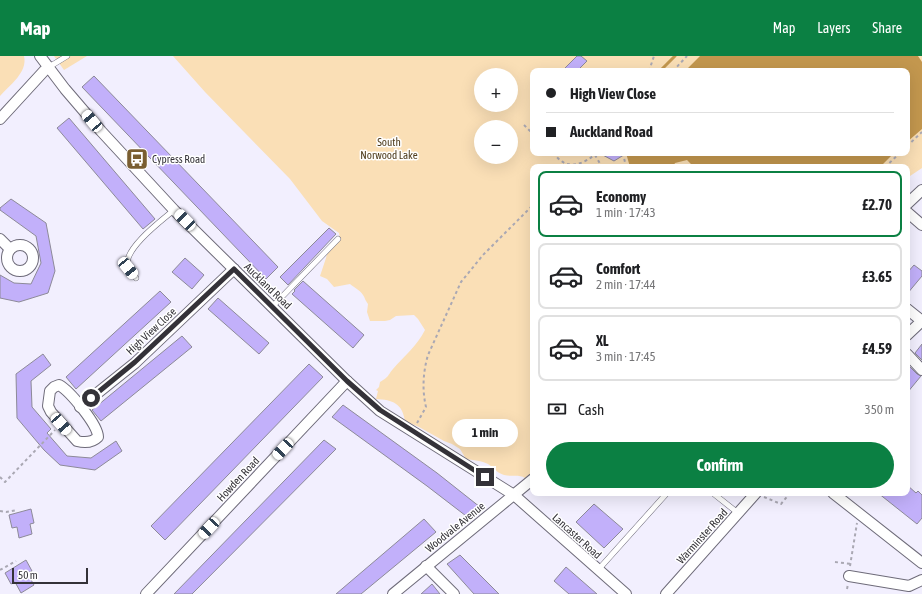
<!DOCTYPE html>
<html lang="en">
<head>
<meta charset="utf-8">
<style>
  :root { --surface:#fff; --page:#f6f6f6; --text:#202124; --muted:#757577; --line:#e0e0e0; --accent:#0b8043 }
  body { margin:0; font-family:"Asap Condensed",sans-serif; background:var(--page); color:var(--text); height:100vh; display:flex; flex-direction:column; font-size:15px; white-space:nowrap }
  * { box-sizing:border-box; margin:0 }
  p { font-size:13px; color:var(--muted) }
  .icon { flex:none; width:22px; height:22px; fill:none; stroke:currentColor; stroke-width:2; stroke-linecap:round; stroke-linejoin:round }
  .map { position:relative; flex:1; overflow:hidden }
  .drawer { position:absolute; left:530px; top:108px; width:380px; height:332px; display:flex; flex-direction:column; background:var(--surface); border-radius:8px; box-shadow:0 4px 16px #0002 }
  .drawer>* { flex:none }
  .hud { position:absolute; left:530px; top:12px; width:380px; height:88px; border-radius:8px; box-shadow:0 4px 16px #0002; display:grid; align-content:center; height:88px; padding:0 16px; background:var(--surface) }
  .buttons { position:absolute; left:474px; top:12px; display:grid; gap:8px }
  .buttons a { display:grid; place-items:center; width:44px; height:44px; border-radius:50%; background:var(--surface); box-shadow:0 4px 16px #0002; font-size:20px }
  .scale { position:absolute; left:12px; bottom:10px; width:76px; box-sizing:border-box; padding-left:4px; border:2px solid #343238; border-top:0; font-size:11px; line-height:14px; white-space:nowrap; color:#343238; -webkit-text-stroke:3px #fff; paint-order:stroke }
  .end { position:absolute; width:18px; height:18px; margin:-9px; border:5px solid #343238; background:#fff; box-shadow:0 0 0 2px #fff }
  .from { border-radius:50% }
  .bubble { position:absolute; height:28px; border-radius:14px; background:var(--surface); box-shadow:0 4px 16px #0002; font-size:13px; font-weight:700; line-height:28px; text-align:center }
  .car { position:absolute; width:12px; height:24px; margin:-12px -6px; border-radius:5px; box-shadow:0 0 3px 1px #0007; background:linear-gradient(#fff 24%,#345 0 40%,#fff 0 76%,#345 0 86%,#fff 0) }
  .hud b { display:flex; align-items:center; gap:14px; height:38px; font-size:15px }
  .hud b+b { border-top:1px solid var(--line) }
  .hud i { width:10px; height:10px; background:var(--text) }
  ul { padding:7px 0 0; list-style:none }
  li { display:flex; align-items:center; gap:12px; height:66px; margin:0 8px 6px; padding:0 8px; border:2px solid var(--line); border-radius:8px }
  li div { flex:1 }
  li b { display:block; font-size:15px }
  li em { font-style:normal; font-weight:700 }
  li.current { border-color:var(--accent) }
  li>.icon { width:36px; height:36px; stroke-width:1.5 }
  .pay { display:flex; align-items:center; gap:10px; height:44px; padding:0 16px; font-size:15px }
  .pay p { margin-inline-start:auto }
  .primary-button { display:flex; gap:8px; margin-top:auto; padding:8px 16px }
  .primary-button a { flex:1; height:46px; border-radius:24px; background:var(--accent); color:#fff; font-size:16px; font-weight:700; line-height:46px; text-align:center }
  header { display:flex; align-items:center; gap:24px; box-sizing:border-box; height:56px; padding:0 20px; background:var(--accent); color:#fff }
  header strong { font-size:19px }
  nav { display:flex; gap:22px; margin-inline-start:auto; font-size:14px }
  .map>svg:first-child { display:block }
</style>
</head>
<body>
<header>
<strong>Map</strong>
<nav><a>Map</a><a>Layers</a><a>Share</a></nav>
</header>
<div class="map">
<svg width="922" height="538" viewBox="0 0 922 538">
  <rect width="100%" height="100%" fill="#f2effe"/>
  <g fill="#fadfb6" fill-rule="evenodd">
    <path d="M0,0h24c4,16 -14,29 -24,40z"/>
    <path d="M54,0h33l-23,14z"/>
    <path d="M173,0h749v112l-15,10v-11h-374v305l-8,6c-6,-4 -13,-1 -21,-3 -7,-2 -10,-7 -16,-11 -6,-3 -15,-4 -22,-5l-6,-10 -8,-5 -8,-3 -25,-14 -14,-6c-3,-18 -12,-21 -29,-22l2,-8 -2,-1 3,-3 1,-5c10,-6 7,-6 13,-13 11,-13 24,-23 32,-39l-7,-11 -4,-4 -18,1 -6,4 -5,1h-15l-3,-9 1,-8c-3,-4 -3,-6 -5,-9 -3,-5 -8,-7 -13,-11l-16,3 -7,-8 -7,-3 6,-18 3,-12 11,-7 -1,-6 -17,-12 -32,-42 -85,-87zM533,15h374v82h-374zM481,19h30v30h-30zM481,71h30v30h-30z"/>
  </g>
  <g fill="#c3974e">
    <path d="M700,0h218l4,6v67l-15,13v-71h-222z"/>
    <path d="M626,97h268l-14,14h-186l-7,-7 -12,3 -2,4h-43z"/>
  </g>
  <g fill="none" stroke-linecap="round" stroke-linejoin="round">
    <path stroke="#c3974e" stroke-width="3" d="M660,15l15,-15"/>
  </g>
  <g fill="#c2b0fa" stroke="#8d8a98">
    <path d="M577,0h4l6,5 -10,10h-15z"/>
    <path d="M94,20l184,191 -12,12 -184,-192z"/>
    <path d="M69,62l86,101 -12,10 -86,-101z"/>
    <path d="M599,97h28l-13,8z"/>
    <path d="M11,143l35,24 9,48 -7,22 -29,9 -19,-4v-23l14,8 17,1 10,-21 -5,-27 -36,-26v-2z"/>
    <path d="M329,172l7,6 -48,51 -8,-8z"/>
    <path d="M185,202l19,17 -12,14 -20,-17z"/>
    <path d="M914,209l8,6v5l-15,18v-21z"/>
    <path d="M303,225l61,54 -11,13 -61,-54 3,-3 -1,-1z"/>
    <path d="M160,235l11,11 -95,87 -10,-12z"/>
    <path d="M218,242l51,45 -10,11 -51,-45z"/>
    <path d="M182,280l10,11 -91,74 -9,-11z"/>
    <path d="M922,288v16l-7,-7z"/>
    <path d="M43,298l8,11 -20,16 1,26 19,22 -4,4 20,23 24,2 25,-17 6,10 -27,19 -35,-5 -16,-15 -27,-32 -1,-44z"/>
    <path d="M309,308l14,13 -158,163 -14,-14z"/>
    <path d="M907,308l10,10 4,2 -14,17z"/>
    <path d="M343,349l94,68 43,34 -10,12 -43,-33 -95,-69z"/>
    <path d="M324,384l12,9 -144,145h-18z"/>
    <path d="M907,429l9,8 2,-2 4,4v23l-5,6 -39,-31h29z"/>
    <path d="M594,448l29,25 -19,19 -28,-26z"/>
    <path d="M31,453l3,14 -4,1 2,10 -13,4 -2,-11 -5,1 -3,-13z"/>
    <path d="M424,463l12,13 -75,62h-25z"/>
    <path d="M460,499l39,39h-25l-27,-30z"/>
    <path d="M26,504l6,11 -5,2 7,12 -13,8 -6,-11 -4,2 -6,-11z"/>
    <path d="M566,511l31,27h-28l-15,-13z"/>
    <path d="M432,528l8,10h-19z"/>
  </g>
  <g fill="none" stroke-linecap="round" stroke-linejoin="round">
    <g stroke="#6e6b79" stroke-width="6">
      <g id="service">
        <path d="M49,11l18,-11"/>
        <path d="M136,222l-9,-13c-1,-18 34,-44 47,-55"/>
        <path d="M272,251l66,-68"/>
        <path d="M714,438l24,19"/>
        <path d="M598,514l69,-77"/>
      </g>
    </g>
    <g stroke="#6e6b79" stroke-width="12">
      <g id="minor">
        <path d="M40,0l25,33 36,42 73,79 173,171 33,30 134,84 112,99"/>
        <path d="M0,63l44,-48 5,-4"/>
        <path d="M907,148l15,-14"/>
        <path d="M907,156l15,13"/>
        <path d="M0,183l10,10"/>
        <circle cx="20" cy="202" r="13"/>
        <path d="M907,253l15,12"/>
        <path d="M907,279l15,-14"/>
        <path d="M907,298l15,16"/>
        <path d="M59,329c11,6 39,40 39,52 -6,6 -13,6 -21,4l-26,-29 -3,-6 2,-15 4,-4z"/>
        <path d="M80,351l55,-44 99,-94"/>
        <path d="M833,437l89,70"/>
        <path d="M426,510l28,28"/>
        <path d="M849,520l60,10 13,-6"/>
        <path d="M146,538l201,-213"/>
        <path d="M393,538l140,-115"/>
        <path d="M666,538l90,-101"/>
      </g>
    </g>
    <g stroke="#aaa8b3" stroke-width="2" stroke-dasharray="3 3" stroke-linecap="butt">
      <path d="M649,15l5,-15"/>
      <path d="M673,15l14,-15"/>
      <path d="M524,69l9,9"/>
      <path d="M907,90l15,-14"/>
      <path d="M553,97c3,3 6,7 10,9 9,7 26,-1 33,-9"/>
      <path d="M623,97l3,14"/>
      <path d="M595,99l7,12"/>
      <path d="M885,111l15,-14"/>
      <path d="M417,367l9,-16c-4,-17 -3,-35 2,-52l33,-73 22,-27 50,-50"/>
      <path d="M0,421l5,5 50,-52"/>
      <path d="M764,441l17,7 9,-11"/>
      <path d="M0,455l6,1 11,-2"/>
      <path d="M835,506l16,2"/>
      <path d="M850,510l7,-43"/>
      <path d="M0,514l16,-9"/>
      <path d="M847,533l1,-5"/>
    </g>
    <use href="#service" stroke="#fff" stroke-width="5"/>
    <use href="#minor" stroke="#fff" stroke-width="10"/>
  </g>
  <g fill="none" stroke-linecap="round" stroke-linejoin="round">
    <path stroke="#343238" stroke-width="5" d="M91,342l44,-36 99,-93 113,112 33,29 105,67"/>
  </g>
  <defs>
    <g id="bus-square" transform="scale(1.15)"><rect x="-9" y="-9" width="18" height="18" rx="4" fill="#7a5e31" stroke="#fff"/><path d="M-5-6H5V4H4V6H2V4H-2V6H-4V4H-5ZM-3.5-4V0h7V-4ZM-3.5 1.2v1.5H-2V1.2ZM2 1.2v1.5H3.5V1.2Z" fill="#fff"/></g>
  </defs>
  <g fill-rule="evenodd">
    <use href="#bus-square" x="137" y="103"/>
  </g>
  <g text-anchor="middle" stroke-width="3" stroke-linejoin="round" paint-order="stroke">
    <g font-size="11" fill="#4f3c1c" stroke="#fff">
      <text x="389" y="90">South<tspan x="389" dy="13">Norwood Lake</tspan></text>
    </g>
    <g font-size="11" fill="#343238" stroke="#fff" text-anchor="start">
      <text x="152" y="107">Cypress Road</text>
    </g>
    <g font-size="11" fill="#343238" stroke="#fff">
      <text transform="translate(268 230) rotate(44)" y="4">Auckland Road</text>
      <text transform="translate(151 275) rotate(-43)" y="4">High View Close</text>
      <text transform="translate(238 423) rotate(-47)" y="4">Howden Road</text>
      <text transform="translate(455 471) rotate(-39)" y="4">Woodvale Avenue</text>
      <text transform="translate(577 480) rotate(42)" y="4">Lancaster Road</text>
      <text transform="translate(702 480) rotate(-48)" y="4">Warminster Road</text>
    </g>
  </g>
</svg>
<div class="buttons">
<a>+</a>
<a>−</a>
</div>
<div class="scale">50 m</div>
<i class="end from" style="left:91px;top:342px"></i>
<i class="end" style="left:485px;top:421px"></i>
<div class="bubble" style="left:452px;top:363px;width:66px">1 min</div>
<i class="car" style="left:92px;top:65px;rotate:320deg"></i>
<i class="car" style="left:185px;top:164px;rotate:315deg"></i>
<i class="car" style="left:128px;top:212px;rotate:141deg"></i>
<i class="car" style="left:61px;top:368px;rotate:139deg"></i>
<i class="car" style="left:283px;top:393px;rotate:223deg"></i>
<i class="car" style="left:209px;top:472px;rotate:223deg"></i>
<div class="hud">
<b><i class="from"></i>High View Close</b>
<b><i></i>Auckland Road</b>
</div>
<section class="drawer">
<ul>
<li class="current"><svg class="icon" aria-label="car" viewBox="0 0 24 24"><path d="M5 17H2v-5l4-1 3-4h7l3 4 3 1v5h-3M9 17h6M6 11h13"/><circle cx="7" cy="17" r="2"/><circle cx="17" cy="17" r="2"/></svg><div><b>Economy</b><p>1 min · 17:43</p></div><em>£2.70</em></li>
<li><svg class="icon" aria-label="car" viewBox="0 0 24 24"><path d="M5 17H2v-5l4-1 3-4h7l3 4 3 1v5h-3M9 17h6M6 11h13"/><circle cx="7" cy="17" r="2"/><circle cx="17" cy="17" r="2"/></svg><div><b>Comfort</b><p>2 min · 17:44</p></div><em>£3.65</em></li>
<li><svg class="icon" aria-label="car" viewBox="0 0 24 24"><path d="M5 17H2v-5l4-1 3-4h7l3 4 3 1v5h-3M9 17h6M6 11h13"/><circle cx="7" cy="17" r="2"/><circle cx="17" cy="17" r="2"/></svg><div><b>XL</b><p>3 min · 17:45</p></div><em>£4.59</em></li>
</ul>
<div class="pay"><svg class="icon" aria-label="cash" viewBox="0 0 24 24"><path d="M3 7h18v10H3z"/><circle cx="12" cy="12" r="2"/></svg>Cash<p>350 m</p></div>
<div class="primary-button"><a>Confirm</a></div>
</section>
</div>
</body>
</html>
